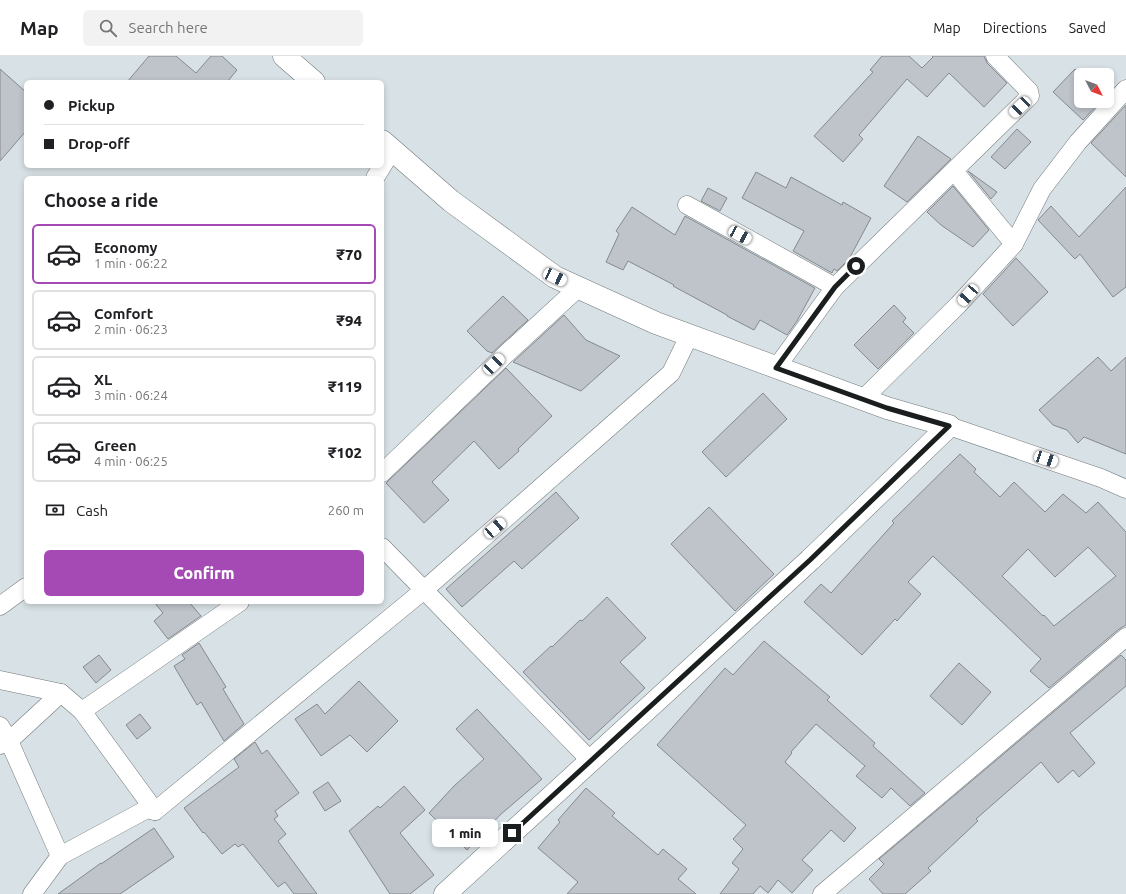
<!DOCTYPE html>
<html lang="en">
<head>
<meta charset="utf-8">
<style>
  :root { --surface:#fff; --page:#f2f2f2; --text:#202124; --muted:#757577; --line:#e0e0e0; --accent:#a54ab5 }
  body { margin:0; font-family:Ubuntu,sans-serif; background:var(--page); color:var(--text); height:100vh; display:flex; flex-direction:column; font-size:15px; white-space:nowrap }
  * { box-sizing:border-box; margin:0 }
  p { font-size:13px; color:var(--muted) }
  .icon { flex:none; width:22px; height:22px; fill:none; stroke:currentColor; stroke-width:2; stroke-linecap:round; stroke-linejoin:round }
  .map { position:relative; flex:1; overflow:hidden }
  .panel { position:absolute; left:24px; top:120px; width:360px; height:428px; display:flex; flex-direction:column; background:var(--surface); border-radius:6px; box-shadow:0 2px 6px #0003 }
  .panel>* { flex:none }
  .banner { position:absolute; left:24px; top:24px; width:360px; height:88px; border-radius:6px; box-shadow:0 2px 6px #0003; display:grid; align-content:center; height:88px; padding:0 20px; background:var(--surface) }
  .needle { width:26px; rotate:132deg }
  .tools { position:absolute; left:1074px; top:12px; display:grid; gap:8px }
  .tools a { display:grid; place-items:center; width:40px; height:40px; border-radius:6px; background:var(--surface); box-shadow:0 2px 6px #0003; font-size:20px }
  .end { position:absolute; width:18px; height:18px; margin:-9px; border:5px solid #1b1e1f; background:#fff; box-shadow:0 0 0 2px #fff }
  .from { border-radius:50% }
  .bubble { position:absolute; height:28px; border-radius:6px; background:var(--surface); box-shadow:0 2px 6px #0003; font-size:13px; font-weight:800; line-height:28px; text-align:center }
  .car { position:absolute; width:12px; height:24px; margin:-12px -6px; border-radius:5px; box-shadow:0 0 3px 1px #0007; background:linear-gradient(#fff 24%,#345 0 40%,#fff 0 76%,#345 0 86%,#fff 0) }
  .banner b { display:flex; align-items:center; gap:14px; height:38px; font-size:15px }
  .banner b+b { border-top:1px solid var(--line) }
  .banner i { width:10px; height:10px; background:var(--text) }
  ul { padding:0; list-style:none }
  li { display:flex; align-items:center; gap:12px; height:60px; margin:0 8px 6px; padding:0 12px; border:2px solid var(--line); border-radius:6px }
  li div { flex:1 }
  li b { display:block; font-size:15px }
  li em { font-style:normal; font-weight:800 }
  li.selected { border-color:var(--accent) }
  li>.icon { width:36px; height:36px; stroke-width:1.5 }
  h2 { padding:0 20px; font-size:18px; line-height:48px }
  .pay { display:flex; align-items:center; gap:10px; height:44px; padding:0 20px; font-size:15px }
  .pay p { margin-inline-start:auto }
  .primary-button { display:flex; gap:8px; margin-top:auto; padding:8px 20px }
  .primary-button a { flex:1; height:46px; border-radius:6px; background:var(--accent); color:#fff; font-size:16px; font-weight:800; line-height:46px; text-align:center }
  header { display:flex; align-items:center; gap:24px; box-sizing:border-box; height:56px; padding:0 20px; background:var(--surface); border-bottom:1px solid var(--line) }
  header strong { font-size:19px }
  nav { display:flex; gap:22px; margin-inline-start:auto; font-size:14px }
  .search { width:280px; height:36px; background:var(--page); display:flex; align-items:center; gap:10px; box-sizing:border-box; padding:0 14px; border-radius:6px; color:var(--muted); font-size:15px }
  .map>svg:first-child { display:block }
</style>
</head>
<body>
<header>
<strong>Map</strong>
<div class="search"><svg class="icon" aria-label="search" viewBox="0 0 24 24"><circle cx="10" cy="10" r="6"/><path d="M15 15l6 6"/></svg>Search here</div>
<nav><a>Map</a><a>Directions</a><a>Saved</a></nav>
</header>
<div class="map">
<svg width="1126" height="838" viewBox="0 0 1126 838">
  <rect width="100%" height="100%" fill="#d8e1e5"/>
  <g fill="#bec4ca" stroke="#848a8f" fill-rule="evenodd">
    <path d="M149,0h27l20,17 15,-17h11l15,14 -10,12h-100z"/>
    <path d="M882,0h27l13,12 11,-11 -1,-1h52l3,7 20,20 -23,24 -35,-34 -22,24 -20,-18 -48,56 4,4 -20,23 -29,-26 59,-64 -3,-2z"/>
    <path d="M0,13l26,23v39l-26,30z"/>
    <path d="M1075,13l7,6 -1,26h20l-18,19 -30,-28z"/>
    <path d="M1126,49v72l-35,-34z"/>
    <path d="M1017,73l14,13 -26,27 -14,-12z"/>
    <path d="M918,80l33,23 -44,43 -23,-16z"/>
    <path d="M968,115l11,8 18,13 -6,7z"/>
    <path d="M756,116l30,16 5,-11 51,28 1,-3 28,16 -22,41 -12,12 -3,-2 -2,4 -39,-22 11,-20 -62,-33z"/>
    <path d="M953,130l36,44 -16,17 -32,-22 -14,-13z"/>
    <path d="M1126,131v100l-13,10 -33,-43 -5,5 -37,-39 13,-14 28,31z"/>
    <path d="M708,132l19,10 -7,13 -19,-10z"/>
    <path d="M632,151l43,28 10,-19 130,72 -18,33 -10,14 -27,-15 -6,10 -27,-14v-1l-54,-29 1,-1 -46,-24 -5,9 -17,-8 13,-28 -3,-3z"/>
    <path d="M1016,202l32,34 -35,34 -30,-32z"/>
    <path d="M503,240l25,24 -36,33 -5,-2 -20,-20z"/>
    <path d="M894,249l12,13 -3,4 11,11 -36,36 -24,-24z"/>
    <path d="M564,259l22,25 34,16 -39,35 -68,-29z"/>
    <path d="M1098,301l13,14 15,-14v97l-42,-17 -6,6 -11,-13 -14,-5 -14,-15z"/>
    <path d="M506,312l46,48 -34,33 1,2 -20,18 -25,-28 -42,41 17,18 -25,23 -38,-40z"/>
    <path d="M763,337l24,26 -61,58 -24,-25z"/>
    <path d="M960,398l16,15 -2,3 26,25 14,-15 31,30 18,-18 23,19 12,-11 28,30v93l-7,4 -70,59 -19,-17 11,-12 -108,-103 -25,26 13,12 -24,27 -2,-2 -33,36 -58,-53 17,-18 10,9 63,-70 -2,-2zM1088,491l28,29 -62,50 -10,-11 -1,1 -41,-40 26,-27 27,28z"/>
    <path d="M556,436l23,26 -57,51 -8,-8 -52,46 -16,-18z"/>
    <path d="M709,451l65,67 -39,37 -64,-67z"/>
    <path d="M607,541l39,41 -26,24 25,26 -56,52 -66,-68 28,-26 1,1 28,-27 2,1z"/>
    <path d="M154,546h35l12,14 -33,23 -14,-18 9,-8z"/>
    <path d="M764,585l66,56 -3,3 48,43 -2,3 52,47 -15,13 -19,-18 -9,10 -26,-22 9,-10 -49,-42 -25,28 1,1 -7,9 71,66 -12,14 -13,-12 -29,30 11,10 -21,23 -14,-13 -10,13 -8,-7 -7,8h-33l19,-25 -7,-6 11,-14 -10,-10 13,-14 -89,-80 68,-77 8,7z"/>
    <path d="M199,587l27,44 -3,2 21,35 -20,17 -23,-39 -4,3 -23,-39 11,-7 -3,-4z"/>
    <path d="M99,599l12,15 -15,13 -13,-16z"/>
    <path d="M1121,599l5,5v26l-56,47 25,30 -16,14 -6,-7 -15,13 -17,-21 -65,57 2,2 -50,47 3,3 -26,23h-22l-14,-15 15,-15 -5,-5z"/>
    <path d="M959,607l32,29 -29,33 -32,-29z"/>
    <path d="M359,625l39,40 -31,31 -17,-17 -29,21 -26,-37 22,-15 8,10z"/>
    <path d="M477,653l65,70 -42,36 -33,35 -38,-37 25,-27 30,-27 -28,-30z"/>
    <path d="M140,658l11,14 -14,11 -11,-14z"/>
    <path d="M255,686l7,12 5,-4 32,43 -24,18 3,5 -4,3 12,15 -8,7 39,53h-23l-9,-12 -7,5 -35,-43 -5,3 -3,-3 -13,10 -18,-22 -1,1 -19,-25 55,-41 -5,-8z"/>
    <path d="M328,726l13,19 -16,10 -12,-19z"/>
    <path d="M404,730l21,24 -25,23 34,42 -24,19h-20l-41,-63 29,-25 2,2z"/>
    <path d="M586,732l29,25 -3,3 46,39 5,-6 24,20 -9,10 18,15h-129l11,-12 -40,-34 22,-26 -2,-2z"/>
    <path d="M154,772l20,29 -54,37h-62l43,-31v1z"/>
  </g>
  <g fill="none" stroke-linecap="round" stroke-linejoin="round">
    <g stroke="#71797c" stroke-width="19">
      <g id="minor">
        <path d="M954,115l60,73"/>
        <path d="M375,122l17,-28"/>
        <path d="M687,149l148,82"/>
        <path d="M776,312l59,-81 195,-191 -1,-5 -34,-35"/>
        <path d="M863,343l95,-94 56,-61 28,-55 36,-47 48,-53"/>
        <path d="M949,370l152,52 25,11"/>
        <path d="M382,417l124,-119 72,-66"/>
        <path d="M0,550l26,-19"/>
        <path d="M0,624l61,13 21,18"/>
        <path d="M0,670l9,15 51,115"/>
        <path d="M0,689l9,-4 52,-48"/>
        <path d="M591,705l-167,-171 247,-217 18,-37"/>
        <path d="M155,755l-73,-100 158,-109"/>
        <path d="M32,838l28,-38 87,-47 8,2 269,-221 -42,-43"/>
        <path d="M822,838l304,-257"/>
      </g>
    </g>
    <g stroke="#71797c" stroke-width="23">
      <g id="tertiary">
        <path d="M284,0l30,26"/>
        <path d="M382,85l69,60 104,76 101,46 231,85 62,18 -139,134 -365,334"/>
      </g>
    </g>
    <use href="#minor" stroke="#fff" stroke-width="18"/>
    <use href="#tertiary" stroke="#fff" stroke-width="22"/>
  </g>
  <g fill="none" stroke-linecap="round" stroke-linejoin="round">
    <path stroke="#1b1e1f" stroke-width="5" d="M512,777l298,-273 139,-134 -62,-18 -111,-40 59,-81 21,-21"/>
  </g>
</svg>
<div class="tools">
<a><svg class="needle" viewBox="-14 -14 28 28"><path d="M0-13l5 13h-10z" fill="#e53935"/><path d="M0 13l5-13h-10z" fill="#757577"/></svg></a>
</div>
<i class="end from" style="left:856px;top:210px"></i>
<i class="end" style="left:512px;top:777px"></i>
<div class="bubble" style="left:432px;top:763px;width:66px">1 min</div>
<i class="car" style="left:1020px;top:51px;rotate:226deg"></i>
<i class="car" style="left:740px;top:179px;rotate:119deg"></i>
<i class="car" style="left:555px;top:221px;rotate:115deg"></i>
<i class="car" style="left:968px;top:239px;rotate:222deg"></i>
<i class="car" style="left:494px;top:308px;rotate:46deg"></i>
<i class="car" style="left:1046px;top:403px;rotate:109deg"></i>
<i class="car" style="left:495px;top:472px;rotate:49deg"></i>
<div class="banner">
<b><i class="from"></i>Pickup</b>
<b><i></i>Drop-off</b>
</div>
<section class="panel">
<h2>Choose a ride</h2>
<ul>
<li class="selected"><svg class="icon" aria-label="car" viewBox="0 0 24 24"><path d="M5 17H2v-5l4-1 3-4h7l3 4 3 1v5h-3M9 17h6M6 11h13"/><circle cx="7" cy="17" r="2"/><circle cx="17" cy="17" r="2"/></svg><div><b>Economy</b><p>1 min · 06:22</p></div><em>₹70</em></li>
<li><svg class="icon" aria-label="car" viewBox="0 0 24 24"><path d="M5 17H2v-5l4-1 3-4h7l3 4 3 1v5h-3M9 17h6M6 11h13"/><circle cx="7" cy="17" r="2"/><circle cx="17" cy="17" r="2"/></svg><div><b>Comfort</b><p>2 min · 06:23</p></div><em>₹94</em></li>
<li><svg class="icon" aria-label="car" viewBox="0 0 24 24"><path d="M5 17H2v-5l4-1 3-4h7l3 4 3 1v5h-3M9 17h6M6 11h13"/><circle cx="7" cy="17" r="2"/><circle cx="17" cy="17" r="2"/></svg><div><b>XL</b><p>3 min · 06:24</p></div><em>₹119</em></li>
<li><svg class="icon" aria-label="car" viewBox="0 0 24 24"><path d="M5 17H2v-5l4-1 3-4h7l3 4 3 1v5h-3M9 17h6M6 11h13"/><circle cx="7" cy="17" r="2"/><circle cx="17" cy="17" r="2"/></svg><div><b>Green</b><p>4 min · 06:25</p></div><em>₹102</em></li>
</ul>
<div class="pay"><svg class="icon" aria-label="cash" viewBox="0 0 24 24"><path d="M3 7h18v10H3z"/><circle cx="12" cy="12" r="2"/></svg>Cash<p>260 m</p></div>
<div class="primary-button"><a>Confirm</a></div>
</section>
</div>
</body>
</html>
